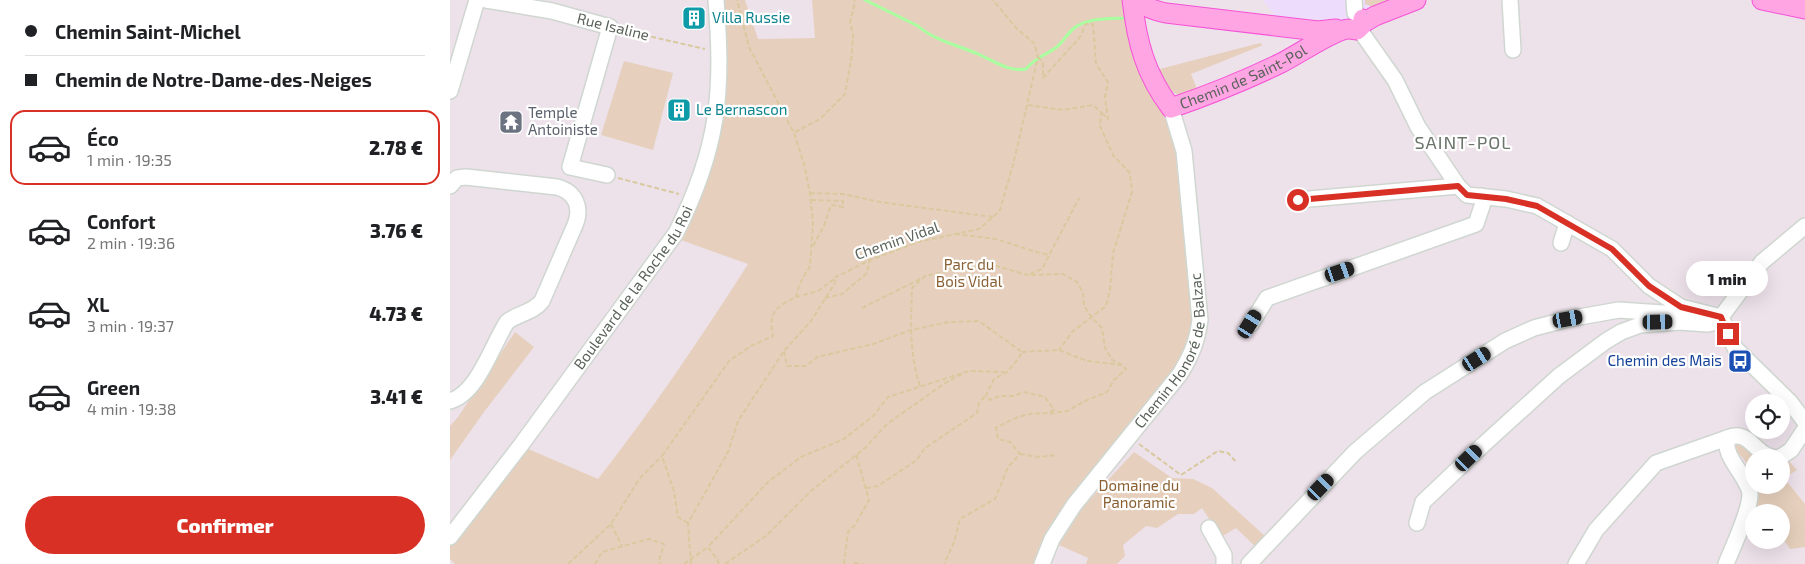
<!DOCTYPE html>
<html lang="fr">
<head>
<meta charset="utf-8">
<style>
  :root { --surface:#fff; --page:#f6f6f6; --text:#202124; --muted:#757577; --line:#e0e0e0; --accent:#d93025 }
  body { margin:0; font-family:"Exo 2",sans-serif; background:var(--page); color:var(--text); height:100vh; display:flex; flex-direction:column; font-size:19px; white-space:nowrap }
  * { box-sizing:border-box; margin:0 }
  p { font-size:16px; color:var(--muted) }
  .icon { flex:none; width:28px; height:28px; fill:none; stroke:currentColor; stroke-width:2; stroke-linecap:round; stroke-linejoin:round }
  .map { position:relative; flex:1; overflow:hidden }
  .panel { display:flex; flex-direction:column; background:var(--surface); width:450px }
  .panel>* { flex:none }
  .guide { display:grid; align-content:center; height:110px; padding:0 25px; background:var(--surface) }
  .fabs { position:absolute; left:1295px; top:394px; display:grid; gap:10px }
  .fabs a { display:grid; place-items:center; width:45px; height:45px; border-radius:50%; background:var(--surface); box-shadow:0 5px 20px #0002; font-size:25px }
  .end { position:absolute; width:22px; height:22px; margin:-11px; border:6px solid #d93025; background:#fff; box-shadow:0 0 0 2px #fff }
  .from { border-radius:50% }
  .bubble { position:absolute; height:35px; border-radius:18px; background:var(--surface); box-shadow:0 5px 20px #0002; font-size:16px; font-weight:800; line-height:35px; text-align:center }
  .car { position:absolute; width:15px; height:30px; margin:-15px -8px; border-radius:6px; box-shadow:0 0 4px 1px #0007; background:linear-gradient(#222 24%,#8ab4d8 0 40%,#222 0 76%,#8ab4d8 0 86%,#222 0) }
  .guide b { display:flex; align-items:center; gap:18px; height:48px; font-size:19px }
  .guide b+b { border-top:1px solid var(--line) }
  .guide i { width:12px; height:12px; background:var(--text) }
  ul { padding:0; list-style:none }
  li { display:flex; align-items:center; gap:15px; height:75px; margin:0 10px 8px; padding:0 15px; border:2px solid transparent; border-radius:15px }
  li div { flex:1 }
  li b { display:block; font-size:19px }
  li em { font-style:normal; font-weight:800 }
  li.active { border-color:var(--accent) }
  li>.icon { width:45px; height:45px; stroke-width:1.5 }
  .cta { display:flex; gap:10px; margin-top:auto; padding:10px 25px }
  .cta a { flex:1; height:58px; border-radius:30px; background:var(--accent); color:#fff; font-size:20px; font-weight:800; line-height:58px; text-align:center }
  main { display:flex; flex:1; min-height:0 }
  .map>svg:first-child { display:block }
</style>
</head>
<body>
<main>
<section class="panel">
<div class="guide">
<b><i class="from"></i>Chemin Saint-Michel</b>
<b><i></i>Chemin de Notre-Dame-des-Neiges</b>
</div>
<ul>
<li class="active"><svg class="icon" aria-label="car" viewBox="0 0 24 24"><path d="M5 17H2v-5l4-1 3-4h7l3 4 3 1v5h-3M9 17h6M6 11h13"/><circle cx="7" cy="17" r="2"/><circle cx="17" cy="17" r="2"/></svg><div><b>Éco</b><p>1 min · 19:35</p></div><em>2.78 €</em></li>
<li><svg class="icon" aria-label="car" viewBox="0 0 24 24"><path d="M5 17H2v-5l4-1 3-4h7l3 4 3 1v5h-3M9 17h6M6 11h13"/><circle cx="7" cy="17" r="2"/><circle cx="17" cy="17" r="2"/></svg><div><b>Confort</b><p>2 min · 19:36</p></div><em>3.76 €</em></li>
<li><svg class="icon" aria-label="car" viewBox="0 0 24 24"><path d="M5 17H2v-5l4-1 3-4h7l3 4 3 1v5h-3M9 17h6M6 11h13"/><circle cx="7" cy="17" r="2"/><circle cx="17" cy="17" r="2"/></svg><div><b>XL</b><p>3 min · 19:37</p></div><em>4.73 €</em></li>
<li><svg class="icon" aria-label="car" viewBox="0 0 24 24"><path d="M5 17H2v-5l4-1 3-4h7l3 4 3 1v5h-3M9 17h6M6 11h13"/><circle cx="7" cy="17" r="2"/><circle cx="17" cy="17" r="2"/></svg><div><b>Green</b><p>4 min · 19:38</p></div><em>3.41 €</em></li>
</ul>
<div class="cta"><a>Confirmer</a></div>
</section>
<div class="map">
<svg width="1355" height="564" viewBox="0 0 1355 564">
  <rect width="100%" height="100%" fill="#ede1ea"/>
  <path fill="#eedcfc" d="M813,0h128l-49,20 -65,-2z"/>
  <g fill="#e6d0bd">
    <path d="M271,0h24l13,39 57,-1 -3,-38h317l46,130 18,196 -4,23 -154,215h-580l-5,-5v-13l34,-41 42,-57 72,31c54,-69 103,-141 150,-215l-70,-25 11,-18 18,-39 17,-63 2,-63z"/>
    <path d="M915,0h26l-18,7 -8,-3z"/>
    <path d="M810,43l3,2 -72,29 8,20c-25,5 -32,-3 -43,-24z"/>
    <path d="M174,61l49,12 -20,77 -52,-15z"/>
    <path d="M65,332l19,15 -50,65 -34,48v-34l8,-9z"/>
    <path d="M1286,444h6l13,13 -1,21 -10,-19 -9,-9z"/>
    <path d="M684,452l38,26 21,1 19,9 54,49 -8,12 -22,-21 -15,9 -19,-29 -8,6h-16l-21,14 -11,-2 -23,19 2,11 -8,8h-31l2,-6 -29,-13 24,-38z"/>
    <path d="M1338,460l9,10 -16,10v-17z"/>
    <path d="M1331,482l7,1 17,21v43l-15,2 -9,-13v-24h-27v7l-2,-1 7,-21 -4,-12h26z"/>
  </g>
  <g fill="none" stroke-linecap="round" stroke-linejoin="round">
    <path stroke="#a8ffa0" stroke-width="3" d="M415,0l53,26c17,15 40,19 60,28 16,7 30,18 48,15 10,-12 16,-12 28,-20 8,-5 12,-14 19,-20 14,-12 37,-10 56,-11"/>
    <g stroke="#cfd7d0" stroke-width="18">
      <g id="minor">
        <path d="M36,0l66,11 58,16 -40,140 37,8"/>
        <path d="M904,0l1,13"/>
        <path d="M1060,0l3,50"/>
        <path d="M909,29l36,51 23,47 40,59 9,9 39,4 31,7 75,43 37,37 32,21 40,10 41,-55 43,-36"/>
        <path d="M0,91l27,-91"/>
        <path d="M0,186l7,-8 9,-1 91,10c19,5 25,21 18,38l-33,76c-9,12 -24,12 -35,21 -15,23 -29,71 -57,79"/>
        <path d="M848,200l160,-14"/>
        <path d="M1111,243l6,-20"/>
        <path d="M1271,317l14,31 55,54 15,20"/>
        <path d="M801,324l16,-26 209,-74 7,-21 -2,-7"/>
        <path d="M1329,458l12,-8 14,-21"/>
        <path d="M967,523l6,-21 18,-17 42,-40 76,-69 47,-35 15,-9 19,-7 39,-3 29,2 8,-2 5,-5"/>
        <path d="M759,528l15,27v9"/>
        <path id="s1" d="M0,537l71,-92 155,-212c18,-36 33,-75 39,-115 6,-39 4,-79 1,-118"/>
        <path id="s2" d="M592,564l10,-25 22,-34 106,-131c12,-20 17,-32 20,-54l-16,-169 -13,-43"/>
        <path d="M799,564l106,-112 70,-60 80,-51 29,-13 34,-9 51,-9 73,5"/>
        <path d="M1126,564l20,-34 60,-67 71,-25"/>
        <path d="M1276,564c7,-18 24,-52 24,-70 0,-4 -2,-8 -4,-11 -7,-15 -22,-28 -19,-45 24,-10 26,18 50,20"/>
      </g>
    </g>
    <g stroke="#f652d6" stroke-width="21">
      <g id="major">
        <path id="s3" d="M682,0c5,42 13,74 39,108 38,-13 75,-28 110,-45 15,-7 55,-35 69,-34 2,0 4,1 7,1l5,-5 1,-6"/>
        <path d="M688,0c7,8 18,11 28,13l152,18 18,-2"/>
        <path d="M1312,0l43,9"/>
        <path d="M913,23l12,-7 41,-16"/>
      </g>
    </g>
    <g stroke="#d9c99f" stroke-width="2" stroke-dasharray="5 2.5" stroke-linecap="butt">
      <path d="M172,30l83,19"/>
      <path d="M588,57l5,6v15l37,-41 6,-13h7l3,40 12,18 -3,15 3,22 -7,-7"/>
      <path d="M578,105l35,5 30,-5 8,7 -1,14 13,29 17,18 2,19 -19,61 -3,37 -4,16 -34,26 -13,18"/>
      <path d="M345,132l25,-13 25,-25 7,-39 1,-22 -3,-10 5,-21 -1,-2"/>
      <path d="M168,178l61,16"/>
      <path d="M360,193l33,1 37,8 113,15"/>
      <path d="M361,200l32,1v6l-12,-2 -7,21 -12,22"/>
      <path d="M505,234l41,5 40,13 14,3"/>
      <path d="M580,274l12,-5 37,-71"/>
      <path d="M346,297l22,-6 16,-12"/>
      <path d="M375,298l17,-4 24,-20 4,-13"/>
      <path d="M412,308l58,-29"/>
      <path d="M334,351l3,15h19l11,-9 56,-13 38,-14 38,-8 30,-1 43,31 -4,7 -11,13 -13,7 -8,16 4,5 9,-4h15l10,-4 21,5 9,13c-12,6 -13,2 -24,4 -12,2 -23,8 -34,14l2,11 12,3 10,12 -12,13 -13,32 -35,20 -6,23 -10,22"/>
      <path d="M572,352l37,-2 28,11 35,4 4,4 -12,11 -7,12 -22,9 -18,10 -19,3"/>
      <path d="M470,386c-11,-34 -9,-63 -8,-98l13,-12 36,-8 35,-2 32,9 35,-1 14,8 6,11 1,13 8,12 10,10 3,20 7,12 10,5"/>
      <path d="M689,444l42,31 37,-24 10,2 9,10"/>
      <path d="M570,454l19,3 17,-2"/>
      <path d="M416,488l12,-2 39,-26 8,-12 52,-35 2,-10 7,-8"/>
      <path d="M238,523l-10,-6 -4,-26 -12,-35 67,-95 22,-15 22,-10c-5,-24 3,-29 23,-39l3,-12 11,-19 3,-42 -3,-31 -6,-29 -10,-31 -45,-86 -12,-47"/>
      <path d="M161,524l11,22"/>
      <path d="M118,564l43,-40 29,-46 22,-22"/>
      <path d="M145,564l7,-12 47,-13 15,5 -5,17 1,3"/>
      <path d="M234,564l24,-17"/>
      <path d="M241,564l-3,-41 40,-71 10,-31 46,-70 27,-30 24,-38 -1,-5 36,-18 48,-18 61,-13 14,-12 7,-7 14,-49 24,-104 -4,-14 -17,-14 -24,-29"/>
      <path d="M269,564l-2,-5 -9,-12 60,-65 33,-25 43,-18 30,-24 14,-18 81,-26 35,1"/>
      <path d="M275,564l42,-29 44,-44 54,-43 22,-24 58,-41 19,-10"/>
      <path d="M394,564l4,-32 7,-7 14,-25 -13,-46"/>
      <path d="M404,564l1,-1 8,1"/>
    </g>
    <use href="#minor" stroke="#fff" stroke-width="15"/>
    <use href="#major" stroke="#ffa5e3" stroke-width="19"/>
  </g>
  <g fill="none" stroke-linecap="round" stroke-linejoin="round">
    <path stroke="#d93025" stroke-width="6" d="M848,200l160,-14 9,9 39,4 31,7 75,43 37,37 32,21 40,10 7,17"/>
  </g>
  <defs>
    <g id="building-square" transform="scale(1.25)"><rect x="-9" y="-9" width="18" height="18" rx="4" fill="#0f9aa8" stroke="#fff"/><path d="M-4-6H4V6H1V3H-1V6H-4ZM-2.5-4.3h1.7v1.8h-1.7ZM.8-4.3h1.7v1.8H.8ZM-2.5-1h1.7V.8h-1.7ZM.8-1h1.7V.8H.8Z" fill="#fff"/></g>
    <g id="temple-square" transform="scale(1.25)"><rect x="-9" y="-9" width="18" height="18" rx="4" fill="#6b7280" stroke="#fff"/><path d="M0-6L5-2H3V0L6.5 2.5H4V6H1.5V3h-3V6H-4V2.5H-6.5L-3 0V-2H-5Z" fill="#fff"/></g>
    <g id="bus-square" transform="scale(1.25)"><rect x="-9" y="-9" width="18" height="18" rx="4" fill="#1a4fb4" stroke="#fff"/><path d="M-5-6H5V4H4V6H2V4H-2V6H-4V4H-5ZM-3.5-4V0h7V-4ZM-3.5 1.2v1.5H-2V1.2ZM2 1.2v1.5H3.5V1.2Z" fill="#fff"/></g>
  </defs>
  <g fill-rule="evenodd">
    <use href="#building-square" x="244" y="18"/>
    <use href="#building-square" x="229" y="110"/>
    <use href="#temple-square" x="61" y="122"/>
    <use href="#bus-square" x="1290" y="361"/>
  </g>
  <g text-anchor="middle" stroke-width="4.5" stroke-linejoin="round" paint-order="stroke">
    <g font-size="15" fill="#0d838f" stroke="#fff" text-anchor="start">
      <text x="262" y="23">Villa Russie</text>
      <text x="246" y="115">Le Bernascon</text>
    </g>
    <g font-size="15" fill="#5a635a" stroke="#fff">
      <text transform="translate(163 27) rotate(14)" y="5">Rue Isaline</text>
      <text dy="5" stroke="none"><textPath href="#s3" startOffset="195">Chemin de Saint-Pol</textPath></text>
      <text transform="translate(447 241) rotate(-19)" y="5">Chemin Vidal</text>
      <text dy="5" stroke="none"><textPath href="#s1" startOffset="310">Boulevard de la Roche du Roi</textPath></text>
      <text dy="5" stroke="none"><textPath href="#s2" startOffset="255">Chemin Honoré de Balzac</textPath></text>
    </g>
    <g font-size="15" fill="#5b616d" stroke="#fff" text-anchor="start">
      <text x="78" y="118">Temple<tspan x="78" dy="17">Antoiniste</tspan></text>
    </g>
    <g font-size="15" fill="#896033" stroke="#fff">
      <text x="519" y="270">Parc du<tspan x="519" dy="17">Bois Vidal</tspan></text>
      <text x="689" y="491">Domaine du<tspan x="689" dy="17">Panoramic</tspan></text>
    </g>
    <g font-size="15" fill="#164399" stroke="#fff" text-anchor="end">
      <text x="1272" y="366">Chemin des Mais</text>
    </g>
    <g font-size="18" letter-spacing="1" fill="#6b756b" stroke="#fff">
      <text x="1013" y="149">SAINT-POL</text>
    </g>
  </g>
</svg>
<div class="fabs">
<a><svg class="icon" aria-label="locate" viewBox="0 0 24 24"><circle cx="12" cy="12" r="6"/><path d="M12 2v4M12 18v4M2 12h4M18 12h4"/></svg></a>
<a>+</a>
<a>−</a>
</div>
<i class="end from" style="left:848px;top:200px"></i>
<i class="end" style="left:1278px;top:334px"></i>
<div class="bubble" style="left:1236px;top:261px;width:82px">1 min</div>
<i class="car" style="left:890px;top:272px;rotate:71deg"></i>
<i class="car" style="left:1118px;top:319px;rotate:80deg"></i>
<i class="car" style="left:1208px;top:322px;rotate:89deg"></i>
<i class="car" style="left:800px;top:324px;rotate:32deg"></i>
<i class="car" style="left:1027px;top:359px;rotate:58deg"></i>
<i class="car" style="left:1019px;top:458px;rotate:46deg"></i>
<i class="car" style="left:871px;top:487px;rotate:44deg"></i>
</div>
</main>
</body>
</html>
